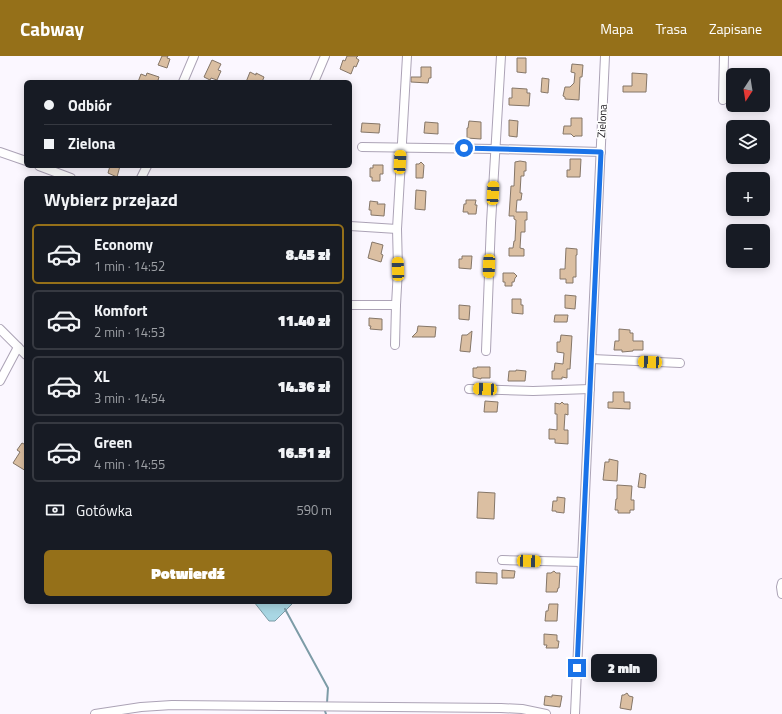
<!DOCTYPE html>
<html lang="pl">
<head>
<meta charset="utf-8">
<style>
  :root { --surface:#171b24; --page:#242831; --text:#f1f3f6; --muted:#9ea1a6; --line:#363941; --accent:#957019 }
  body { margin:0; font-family:"Titillium Web",sans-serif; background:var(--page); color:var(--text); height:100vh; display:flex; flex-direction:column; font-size:15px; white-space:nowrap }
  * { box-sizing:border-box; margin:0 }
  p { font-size:13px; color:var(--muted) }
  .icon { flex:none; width:22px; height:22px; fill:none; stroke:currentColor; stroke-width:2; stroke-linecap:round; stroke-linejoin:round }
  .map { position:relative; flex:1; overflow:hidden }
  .sheet { position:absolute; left:24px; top:120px; width:328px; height:428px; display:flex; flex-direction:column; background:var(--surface); border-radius:6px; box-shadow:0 2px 10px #0003 }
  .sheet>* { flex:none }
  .guide { position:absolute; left:24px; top:24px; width:328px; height:88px; border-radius:6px; box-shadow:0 2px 10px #0003; display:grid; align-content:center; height:88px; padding:0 20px; background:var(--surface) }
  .needle { width:26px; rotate:192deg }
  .fabs { position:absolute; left:726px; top:12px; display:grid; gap:8px }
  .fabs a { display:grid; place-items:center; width:44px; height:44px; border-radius:6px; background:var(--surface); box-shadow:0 2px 10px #0003; font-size:20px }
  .end { position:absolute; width:18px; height:18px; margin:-9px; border:5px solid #1a73e8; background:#fff; box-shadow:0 0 0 2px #fff }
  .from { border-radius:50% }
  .bubble { position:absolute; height:28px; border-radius:6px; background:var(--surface); box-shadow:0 2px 10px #0003; font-size:13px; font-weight:800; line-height:28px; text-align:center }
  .car { position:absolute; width:12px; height:24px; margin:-12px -6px; border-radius:5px; box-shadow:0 0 3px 1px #0007; background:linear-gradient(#f5c518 24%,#345 0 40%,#f5c518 0 76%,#345 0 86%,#f5c518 0) }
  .guide b { display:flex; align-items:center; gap:14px; height:38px; font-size:15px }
  .guide b+b { border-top:1px solid var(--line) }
  .guide i { width:10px; height:10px; background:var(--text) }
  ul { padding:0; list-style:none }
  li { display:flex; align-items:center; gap:12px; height:60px; margin:0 8px 6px; padding:0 12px; border:2px solid var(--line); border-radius:6px }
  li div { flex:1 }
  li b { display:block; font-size:15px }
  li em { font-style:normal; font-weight:800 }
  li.on { border-color:var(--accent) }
  li>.icon { width:36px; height:36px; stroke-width:1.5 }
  h2 { padding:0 20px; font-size:18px; line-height:48px }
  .pay { display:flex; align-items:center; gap:10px; height:44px; padding:0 20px; font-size:15px }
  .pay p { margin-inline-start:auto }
  .action { display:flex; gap:8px; margin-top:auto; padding:8px 20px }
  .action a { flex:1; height:46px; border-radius:6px; background:var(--accent); color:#fff; font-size:16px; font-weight:800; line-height:46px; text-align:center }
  header { display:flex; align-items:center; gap:24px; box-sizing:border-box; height:56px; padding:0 20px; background:var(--accent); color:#fff }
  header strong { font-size:19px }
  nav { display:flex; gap:22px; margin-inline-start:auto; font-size:14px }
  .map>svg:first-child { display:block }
</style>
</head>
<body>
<header>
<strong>Cabway</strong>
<nav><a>Mapa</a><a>Trasa</a><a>Zapisane</a></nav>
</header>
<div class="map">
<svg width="782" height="658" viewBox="0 0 782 658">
  <rect width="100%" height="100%" fill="#fbf7ff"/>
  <path fill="#a9d7e4" stroke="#7d9ca7" d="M254,546h40l-19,19h-6z"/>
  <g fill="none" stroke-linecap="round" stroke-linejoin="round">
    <g stroke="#7d9ca7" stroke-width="2">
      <path d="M285,553l43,79 -1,15"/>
      <path d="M325,655l1,3"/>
    </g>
  </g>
  <g fill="#dbbfa2" stroke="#857668">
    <path d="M162,0h6l-1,2 3,1 -3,9 -9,-3z"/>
    <path d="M347,0h11l-2,2 3,2 -3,7 -2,-1 -3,8 -11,-5 3,-9 2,1z"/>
    <path d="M517,2h9v15l-9,-1z"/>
    <path d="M212,4l9,4 -3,6 3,1 -4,9 -6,-2 -1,2 -6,-3z"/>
    <path d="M572,8l11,1 -1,12h-2l-1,23 -14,-1v-2l-2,-1 2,-9h5l4,-4 1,-10 -4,-1z"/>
    <path d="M421,11h10v11h-2l-1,5 -17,-1v-5h10z"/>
    <path d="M250,16l6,3v-2l8,4 -2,5h-16z"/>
    <path d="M147,17l12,4 -1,3 3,1v1h-23l3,-8 5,2z"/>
    <path d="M632,17l15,1 -1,18h-23v-6h9z"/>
    <path d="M542,22l7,1 -1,14 -7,-1z"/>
    <path d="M512,32l15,1v4h3l-1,13 -20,-1v-7h3z"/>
    <path d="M571,62h11v18h-7l-1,1 -3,-3h-8l1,-8h7z"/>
    <path d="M509,64l9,1 -1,16 -8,-1z"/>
    <path d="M469,65l12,1v17l-14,-1v-10h1z"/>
    <path d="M425,66l13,1v11l-14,-1z"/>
    <path d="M362,67l18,1 -1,9 -18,-1z"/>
    <path d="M570,103h11l-1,18h-13v-7h3z"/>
    <path d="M520,105l6,1v9h-2v5h-3l-1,17h2l-1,7h-4l-1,12h11v8h-2v12h-4l-1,16 4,1v7h-15v-8h4l1,-7h1l1,-21 -2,-1v-3h-5l2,-30h3l1,-24z"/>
    <path d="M421,106l3,3 -1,13h-7v-14h3z"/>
    <path d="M373,109h10v9h-3v7h-8v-4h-2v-9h3z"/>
    <path d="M110,110h10l-3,11 -9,-4z"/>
    <path d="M416,134l10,1 -1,19 -10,-1z"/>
    <path d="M466,144h10l-1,5h2l-1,9h-8v-2h-5l1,-8h2z"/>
    <path d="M370,145l8,1 -1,2h8l-1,12 -13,-1v-5h-2z"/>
    <path d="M372,186l11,3 -2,9 2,1 -2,7 -13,-4z"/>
    <path d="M566,192l11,1v6h-1v22h-3v6h-7v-4h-6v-10h5z"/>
    <path d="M462,200h10l-1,13 -12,-1v-9h3z"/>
    <path d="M503,217h11l3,3 -2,2 -1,4h-2v4h-7v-4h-2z"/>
    <path d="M565,239l11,1 -1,13 -10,-1z"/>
    <path d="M512,243h9v6h2v9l-11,-1z"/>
    <path d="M459,249l11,1 -1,14 -10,-1z"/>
    <path d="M555,259h13l-1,7h-13z"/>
    <path d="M369,262l13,1v11l-12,-1 1,-3h-2z"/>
    <path d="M418,270l18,1 -1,10h-23l5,-5z"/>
    <path d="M619,273l11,1v3h3v8h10v9h-10v1l-11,1v-2h-8l1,-9h4z"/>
    <path d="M472,275l-2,21 -10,-1 2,-16h5z"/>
    <path d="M561,279l11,1 -2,33h-3v9l-5,-1v2h-10v-8h2l1,-8 8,1 1,-11 -7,-1v-10h3z"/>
    <path d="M477,311h13v11h-9v1l-8,-2v-9h4z"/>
    <path d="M516,314l10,1 -1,10h-17l1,-10h7z"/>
    <path d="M613,336h11v10h6v7l-22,-1v-6h5z"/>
    <path d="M485,345l13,1 -1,10h-13z"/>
    <path d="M562,346l2,2h4v11l-3,-1 -1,16h4v14l-13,-1v-4h-6v-10l8,1v-16h-2v-11l5,1z"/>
    <path d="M26,386v29l-13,-8 7,-11 -3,-2 5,-7 2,1z"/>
    <path d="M609,403l9,2 -1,20 -14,-1 2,-18h4z"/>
    <path d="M640,417l6,2 -1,13 -7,-1z"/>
    <path d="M617,429l15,1 -1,14h3v10h-4v3h-12v-3h-3l1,-11h1z"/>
    <path d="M478,436l17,1 -1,26 -17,-1z"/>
    <path d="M557,441l8,1 -1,15 -8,-1v-1h-4l1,-10h4z"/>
    <path d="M502,514l13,1 -1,7h-12z"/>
    <path d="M554,515l2,2h4l-1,15h-1l-1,4h-11l1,-19h4z"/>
    <path d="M476,516l21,1v11l-21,-1z"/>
    <path d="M549,548h9l-1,17h-12l1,-10h2z"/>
    <path d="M544,578l13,1v6h2l-1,7h-12l1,-3h-3z"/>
    <path d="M627,637l2,3 4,1 -2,13 -11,-2 2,-13h2z"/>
    <path d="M552,639l10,1 -2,11 -16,-2 1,-9 7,1z"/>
  </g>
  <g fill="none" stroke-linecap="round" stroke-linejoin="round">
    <g stroke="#aca3b6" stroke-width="10">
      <g id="minor">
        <path d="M183,26l11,-26"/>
        <path d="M314,26l11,-26"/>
        <path d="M723,44l1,-44"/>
        <path d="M362,91l133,2 106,3"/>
        <path d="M0,96l26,9"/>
        <path d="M39,110l32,12"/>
        <path d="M141,122l6,-12"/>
        <path d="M350,170l47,3"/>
        <path d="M350,249h46"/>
        <path d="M0,273l26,26"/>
        <path d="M395,289l1,-40 2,-36 -1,-40 10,-173"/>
        <path d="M486,295l5,-128 10,-167"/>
        <path d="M592,303l88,4"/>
        <path d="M0,325l18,-34"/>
        <path d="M469,333l64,2 57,-2"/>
        <path d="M502,504l80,2"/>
        <path d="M782,527l-1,4 1,7"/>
        <path d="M95,658l46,-7 31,-2 329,3 21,1 24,5"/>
        <path d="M575,658l30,-658"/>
      </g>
    </g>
    <use href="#minor" stroke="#fff" stroke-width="8"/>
  </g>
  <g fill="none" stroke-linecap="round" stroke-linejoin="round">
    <path stroke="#1a73e8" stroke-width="5" d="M464,92l137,4 -24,516"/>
  </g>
  <g text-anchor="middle" stroke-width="3" stroke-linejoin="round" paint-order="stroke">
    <g font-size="11" fill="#17141a" stroke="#fff">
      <text transform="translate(602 65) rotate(-87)" y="4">Zielona</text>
    </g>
  </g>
</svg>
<div class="fabs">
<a><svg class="needle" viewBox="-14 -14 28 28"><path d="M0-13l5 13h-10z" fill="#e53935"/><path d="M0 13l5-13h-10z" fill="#9ea1a6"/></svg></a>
<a><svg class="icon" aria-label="layers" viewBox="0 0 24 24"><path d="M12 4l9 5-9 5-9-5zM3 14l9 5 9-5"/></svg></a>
<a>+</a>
<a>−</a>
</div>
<i class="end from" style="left:464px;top:92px"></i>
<i class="end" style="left:577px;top:612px"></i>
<div class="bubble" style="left:591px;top:598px;width:66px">2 min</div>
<i class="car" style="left:400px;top:106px;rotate:3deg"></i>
<i class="car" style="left:493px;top:137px;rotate:3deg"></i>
<i class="car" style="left:489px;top:210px;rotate:182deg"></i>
<i class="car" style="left:398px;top:213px;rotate:358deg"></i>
<i class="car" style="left:650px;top:306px;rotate:273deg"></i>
<i class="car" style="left:485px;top:333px;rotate:273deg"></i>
<i class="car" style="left:529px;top:505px;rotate:92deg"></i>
<div class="guide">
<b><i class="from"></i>Odbiór</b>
<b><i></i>Zielona</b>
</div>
<section class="sheet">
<h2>Wybierz przejazd</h2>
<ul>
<li class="on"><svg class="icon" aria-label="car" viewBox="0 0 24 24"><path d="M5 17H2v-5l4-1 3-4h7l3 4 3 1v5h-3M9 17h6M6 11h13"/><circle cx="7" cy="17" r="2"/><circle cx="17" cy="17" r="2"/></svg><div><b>Economy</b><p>1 min · 14:52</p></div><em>8.45 zł</em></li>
<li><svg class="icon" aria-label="car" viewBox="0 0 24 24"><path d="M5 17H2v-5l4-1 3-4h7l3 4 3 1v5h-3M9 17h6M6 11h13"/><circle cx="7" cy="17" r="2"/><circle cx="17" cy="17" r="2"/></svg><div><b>Komfort</b><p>2 min · 14:53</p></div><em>11.40 zł</em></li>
<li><svg class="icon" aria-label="car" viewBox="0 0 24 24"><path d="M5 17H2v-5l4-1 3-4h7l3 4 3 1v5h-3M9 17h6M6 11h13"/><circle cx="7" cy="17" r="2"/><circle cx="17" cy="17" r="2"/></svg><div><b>XL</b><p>3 min · 14:54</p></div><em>14.36 zł</em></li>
<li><svg class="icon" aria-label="car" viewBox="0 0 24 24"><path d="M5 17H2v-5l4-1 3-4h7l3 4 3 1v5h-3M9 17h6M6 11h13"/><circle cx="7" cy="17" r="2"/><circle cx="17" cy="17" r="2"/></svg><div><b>Green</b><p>4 min · 14:55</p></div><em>16.51 zł</em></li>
</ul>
<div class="pay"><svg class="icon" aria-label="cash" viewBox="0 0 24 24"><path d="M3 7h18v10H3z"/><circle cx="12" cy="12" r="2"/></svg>Gotówka<p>590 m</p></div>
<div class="action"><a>Potwierdź</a></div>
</section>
</div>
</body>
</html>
